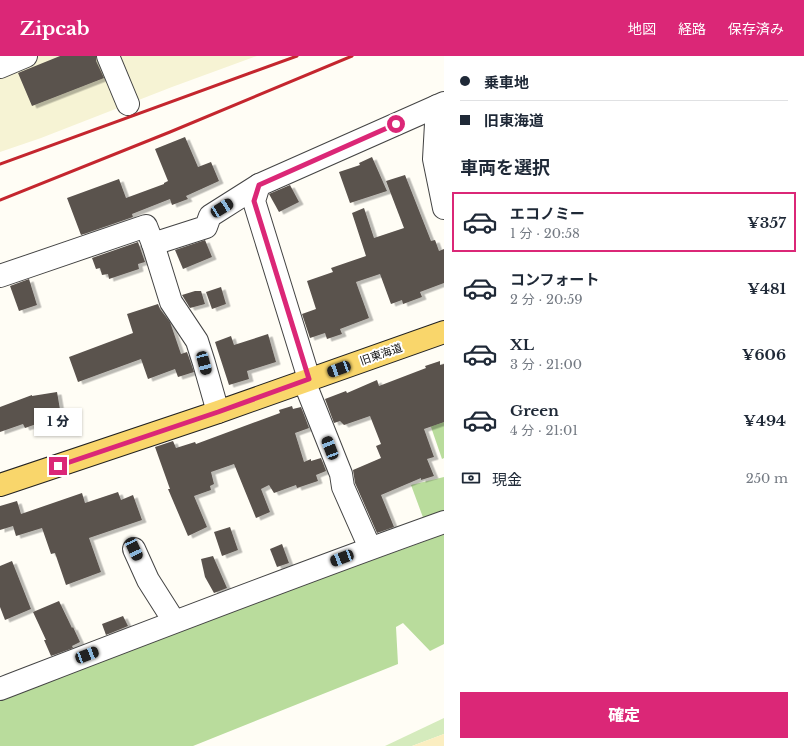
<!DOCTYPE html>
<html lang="ja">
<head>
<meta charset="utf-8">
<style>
  :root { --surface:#fff; --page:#f6f6f7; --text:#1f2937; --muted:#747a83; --line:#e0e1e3; --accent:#db2777 }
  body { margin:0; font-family:"Libre Baskerville","Noto Sans JP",serif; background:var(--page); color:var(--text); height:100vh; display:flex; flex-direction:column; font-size:15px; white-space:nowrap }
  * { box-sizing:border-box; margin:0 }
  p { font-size:13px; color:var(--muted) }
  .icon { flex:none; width:22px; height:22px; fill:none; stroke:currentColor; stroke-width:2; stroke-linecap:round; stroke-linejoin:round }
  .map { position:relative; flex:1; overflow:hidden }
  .panel { display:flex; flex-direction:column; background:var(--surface); width:360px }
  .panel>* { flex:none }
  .guide { display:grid; align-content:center; height:88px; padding:0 16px; background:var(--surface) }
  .end { position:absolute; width:18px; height:18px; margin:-9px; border:5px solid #db2777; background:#fff; box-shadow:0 0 0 2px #fff }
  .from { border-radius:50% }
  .bubble { position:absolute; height:28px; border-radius:0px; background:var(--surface); box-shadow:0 1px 3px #0004; font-size:13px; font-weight:800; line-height:28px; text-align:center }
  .car { position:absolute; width:12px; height:24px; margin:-12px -6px; border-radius:5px; box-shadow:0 0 3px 1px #0007; background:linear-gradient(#222 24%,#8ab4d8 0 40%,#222 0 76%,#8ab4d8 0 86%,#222 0) }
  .guide b { display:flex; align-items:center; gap:14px; height:38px; font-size:15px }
  .guide b+b { border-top:1px solid var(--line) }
  .guide i { width:10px; height:10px; background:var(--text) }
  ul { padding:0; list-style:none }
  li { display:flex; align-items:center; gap:12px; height:60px; margin:0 8px 6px; padding:0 8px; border:2px solid transparent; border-radius:0px }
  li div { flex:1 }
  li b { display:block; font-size:15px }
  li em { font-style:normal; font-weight:800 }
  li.on { border-color:var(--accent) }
  li>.icon { width:36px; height:36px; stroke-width:1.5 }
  h2 { padding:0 16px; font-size:18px; line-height:48px }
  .pay { display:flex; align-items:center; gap:10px; height:44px; padding:0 16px; font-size:15px }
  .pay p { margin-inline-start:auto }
  .action { display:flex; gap:8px; margin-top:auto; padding:8px 16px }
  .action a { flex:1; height:46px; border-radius:0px; background:var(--accent); color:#fff; font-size:16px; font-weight:800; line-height:46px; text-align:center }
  header { display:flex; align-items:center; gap:24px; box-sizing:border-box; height:56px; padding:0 20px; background:var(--accent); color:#fff }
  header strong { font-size:19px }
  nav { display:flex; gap:22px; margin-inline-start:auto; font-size:14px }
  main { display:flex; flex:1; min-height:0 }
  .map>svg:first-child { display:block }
</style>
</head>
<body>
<header>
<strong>Zipcab</strong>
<nav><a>地図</a><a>経路</a><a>保存済み</a></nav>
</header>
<main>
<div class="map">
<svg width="444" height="690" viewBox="0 0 444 690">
  <defs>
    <filter id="shadow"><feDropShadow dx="4.5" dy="2.5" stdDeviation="0" flood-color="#0004"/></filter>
  </defs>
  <rect width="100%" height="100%" fill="#fffdf5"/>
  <path fill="#f6f3d4" d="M0,0h257l-85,31 -131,51 -41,14z"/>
  <path fill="#d5ebbd" d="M444,662v16l-32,12h-27z"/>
  <g fill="#b9dc9c">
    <path d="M444,362v40l-2,1 -12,-35z"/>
    <path d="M444,421v167l-14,7 -27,-28 -7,4 2,37 -205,82h-193v-48l217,-82 214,-77 -20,-54z"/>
  </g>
  <path fill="#fbeec1" d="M444,678v12h-32z"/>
  <g fill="#5a524d" filter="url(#shadow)">
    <path d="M60,0h36v5l8,17 -72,28 -14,-33z"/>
    <path d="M185,81l13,30 13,-5 8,19 -33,15 2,3 -16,6 -2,-6 -38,15 1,3 -52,18 -14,-37 52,-19 7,19 38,-14v-1l4,-2 -13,-32z"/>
    <path d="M372,101l15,34 -37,12 -11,-31 21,-7 -1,-2z"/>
    <path d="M405,119l26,66 4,-1 4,11 5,-2v34l-24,9 2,5 -19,7 -1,-4 -11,4 -11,-30 -24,8 13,36 -29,11 2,5 -15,5 -2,-6 -15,5 -8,-24 14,-5 -9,-28 26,-9 -2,-4 35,-12 -14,-43 12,-5 10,30 30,-10 -18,-47z"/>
    <path d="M290,129l9,17 -20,10 -10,-18z"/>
    <path d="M205,184l7,17 -29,12 -8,-19z"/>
    <path d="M138,186l7,20 -7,2 1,5 -30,10 -1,-5 -6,1 -2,-7 -4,1 -4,-11z"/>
    <path d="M29,223l8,26 -18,6 -9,-25z"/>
    <path d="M221,231l5,17 -14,5 -6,-17z"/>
    <path d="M195,235h6l4,13 -15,4 -8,-13z"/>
    <path d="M158,248l2,5 10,13 11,32 6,-2 7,20 -16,5 -3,-8 -27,10 -7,-20 -63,23 -9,-25 64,-24 -6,-19z"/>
    <path d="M268,278l8,28 -29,9 2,8 -20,6 -14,-43 16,-6 3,9z"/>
    <path d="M440,305v4l4,-1v58l-20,7 10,28 -7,2 7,17 -13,4v-2l-40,17 13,32 -17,6 -22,-50 -2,-13 28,-12 -5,-12 5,-2 -11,-28 -26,9 -4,-4 -6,2 -9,-24 21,-8 1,2 30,-13 2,6 47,-18 -1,-2z"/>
    <path d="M57,336l6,35 -16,3 -2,-9 -20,7 -2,-4 -23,8v-25l32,-12v1z"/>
    <path d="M292,350l1,3 8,-2 8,21 -14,5 9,29 7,-3v2l10,-3 5,13 -10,4 2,6 -21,7 -1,-3 -22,8 -5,-8 -8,4 9,23 -14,6 -22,-54 -23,8 3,12 -4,2 1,4 -17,6 13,31 -19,9 -20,-47h2l-15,-42 18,-6 3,7 19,-6 1,2 84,-31 -1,-3z"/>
    <path d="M118,436l3,8 12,-5 9,25 -53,18 12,34 -35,13 -11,-32 -4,1 -9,-26 -26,8 -3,-10 -13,4v-24l17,-5 4,13 61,-21 3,10z"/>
    <path d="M230,471l8,23 -16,6 -8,-24z"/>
    <path d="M282,488l7,19 -12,4 -7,-18z"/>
    <path d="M213,500l14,32 -13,5 -9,-16 -4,-18z"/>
    <path d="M12,505l19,48 -26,11 -5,-13v-41z"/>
    <path d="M59,545l13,27 1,-1 7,15 -8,4 1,2 -22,8 -7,-16h2l-13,-28z"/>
    <path d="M123,560l5,10 -22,9 -4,-11z"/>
  </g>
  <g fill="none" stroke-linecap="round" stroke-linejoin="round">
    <g stroke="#444" stroke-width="24">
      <g id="minor">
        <path d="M108,0l20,48"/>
        <path d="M0,11l26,-11"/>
        <path d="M437,50l-3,53 10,49"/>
        <path d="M153,188l18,58 26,39 7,22 14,49"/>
        <path d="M0,220l146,-50 7,18 53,-17 4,-11 49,-31"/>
        <path d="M309,323l-55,-178 5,-16 185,-82"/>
        <path d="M304,325l37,93 2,13 27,61"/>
        <path d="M134,493l14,31 26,41"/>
        <path d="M0,633c148,-57 295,-114 444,-167"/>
      </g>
    </g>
    <g stroke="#222" stroke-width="24">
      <path id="major" d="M0,429l218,-73 226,-80"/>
    </g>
    <use href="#minor" stroke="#fff" stroke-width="22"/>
    <use href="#major" stroke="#f9d66b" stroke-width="22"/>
    <g stroke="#c4262e" stroke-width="3">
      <path d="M0,108l297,-108"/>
      <path d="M0,144l170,-68 182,-76"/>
    </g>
  </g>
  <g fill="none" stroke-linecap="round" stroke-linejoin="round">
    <path stroke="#db2777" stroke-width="5" d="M58,410l160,-54 91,-33 -55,-178 5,-16 137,-61"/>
  </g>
  <g text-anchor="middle" stroke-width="4" stroke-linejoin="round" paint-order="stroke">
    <g font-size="11" fill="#111" stroke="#fff">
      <text transform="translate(381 298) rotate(-19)" y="4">旧東海道</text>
    </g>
  </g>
</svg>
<i class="end from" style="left:396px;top:68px"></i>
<i class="end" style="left:58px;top:410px"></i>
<div class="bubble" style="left:34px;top:352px;width:48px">1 分</div>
<i class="car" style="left:222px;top:152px;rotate:58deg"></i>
<i class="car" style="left:204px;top:307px;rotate:165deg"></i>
<i class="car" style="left:339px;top:313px;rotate:250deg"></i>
<i class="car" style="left:330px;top:392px;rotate:339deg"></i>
<i class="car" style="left:134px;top:493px;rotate:155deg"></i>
<i class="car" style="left:342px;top:502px;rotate:249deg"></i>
<i class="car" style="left:87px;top:599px;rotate:69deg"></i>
</div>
<section class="panel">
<div class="guide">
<b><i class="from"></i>乗車地</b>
<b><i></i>旧東海道</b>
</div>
<h2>車両を選択</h2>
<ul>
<li class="on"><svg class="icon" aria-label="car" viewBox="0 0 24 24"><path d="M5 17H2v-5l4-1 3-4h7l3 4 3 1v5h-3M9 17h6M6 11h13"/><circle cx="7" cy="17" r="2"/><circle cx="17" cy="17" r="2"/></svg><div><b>エコノミー</b><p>1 分 · 20:58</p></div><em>¥357</em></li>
<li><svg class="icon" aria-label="car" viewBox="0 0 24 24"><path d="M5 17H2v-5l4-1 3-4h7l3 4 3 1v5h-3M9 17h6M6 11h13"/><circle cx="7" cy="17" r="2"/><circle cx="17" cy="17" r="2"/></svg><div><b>コンフォート</b><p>2 分 · 20:59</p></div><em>¥481</em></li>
<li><svg class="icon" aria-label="car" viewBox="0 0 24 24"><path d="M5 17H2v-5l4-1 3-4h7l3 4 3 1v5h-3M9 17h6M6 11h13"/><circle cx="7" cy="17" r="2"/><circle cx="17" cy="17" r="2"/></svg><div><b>XL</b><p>3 分 · 21:00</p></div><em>¥606</em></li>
<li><svg class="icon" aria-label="car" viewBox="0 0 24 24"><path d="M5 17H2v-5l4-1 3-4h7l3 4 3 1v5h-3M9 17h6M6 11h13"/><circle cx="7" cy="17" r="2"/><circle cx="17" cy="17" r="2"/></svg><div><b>Green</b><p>4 分 · 21:01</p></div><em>¥494</em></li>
</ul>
<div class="pay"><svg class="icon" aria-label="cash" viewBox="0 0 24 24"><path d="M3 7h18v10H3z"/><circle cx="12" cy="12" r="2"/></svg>現金<p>250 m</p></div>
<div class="action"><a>確定</a></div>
</section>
</main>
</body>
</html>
